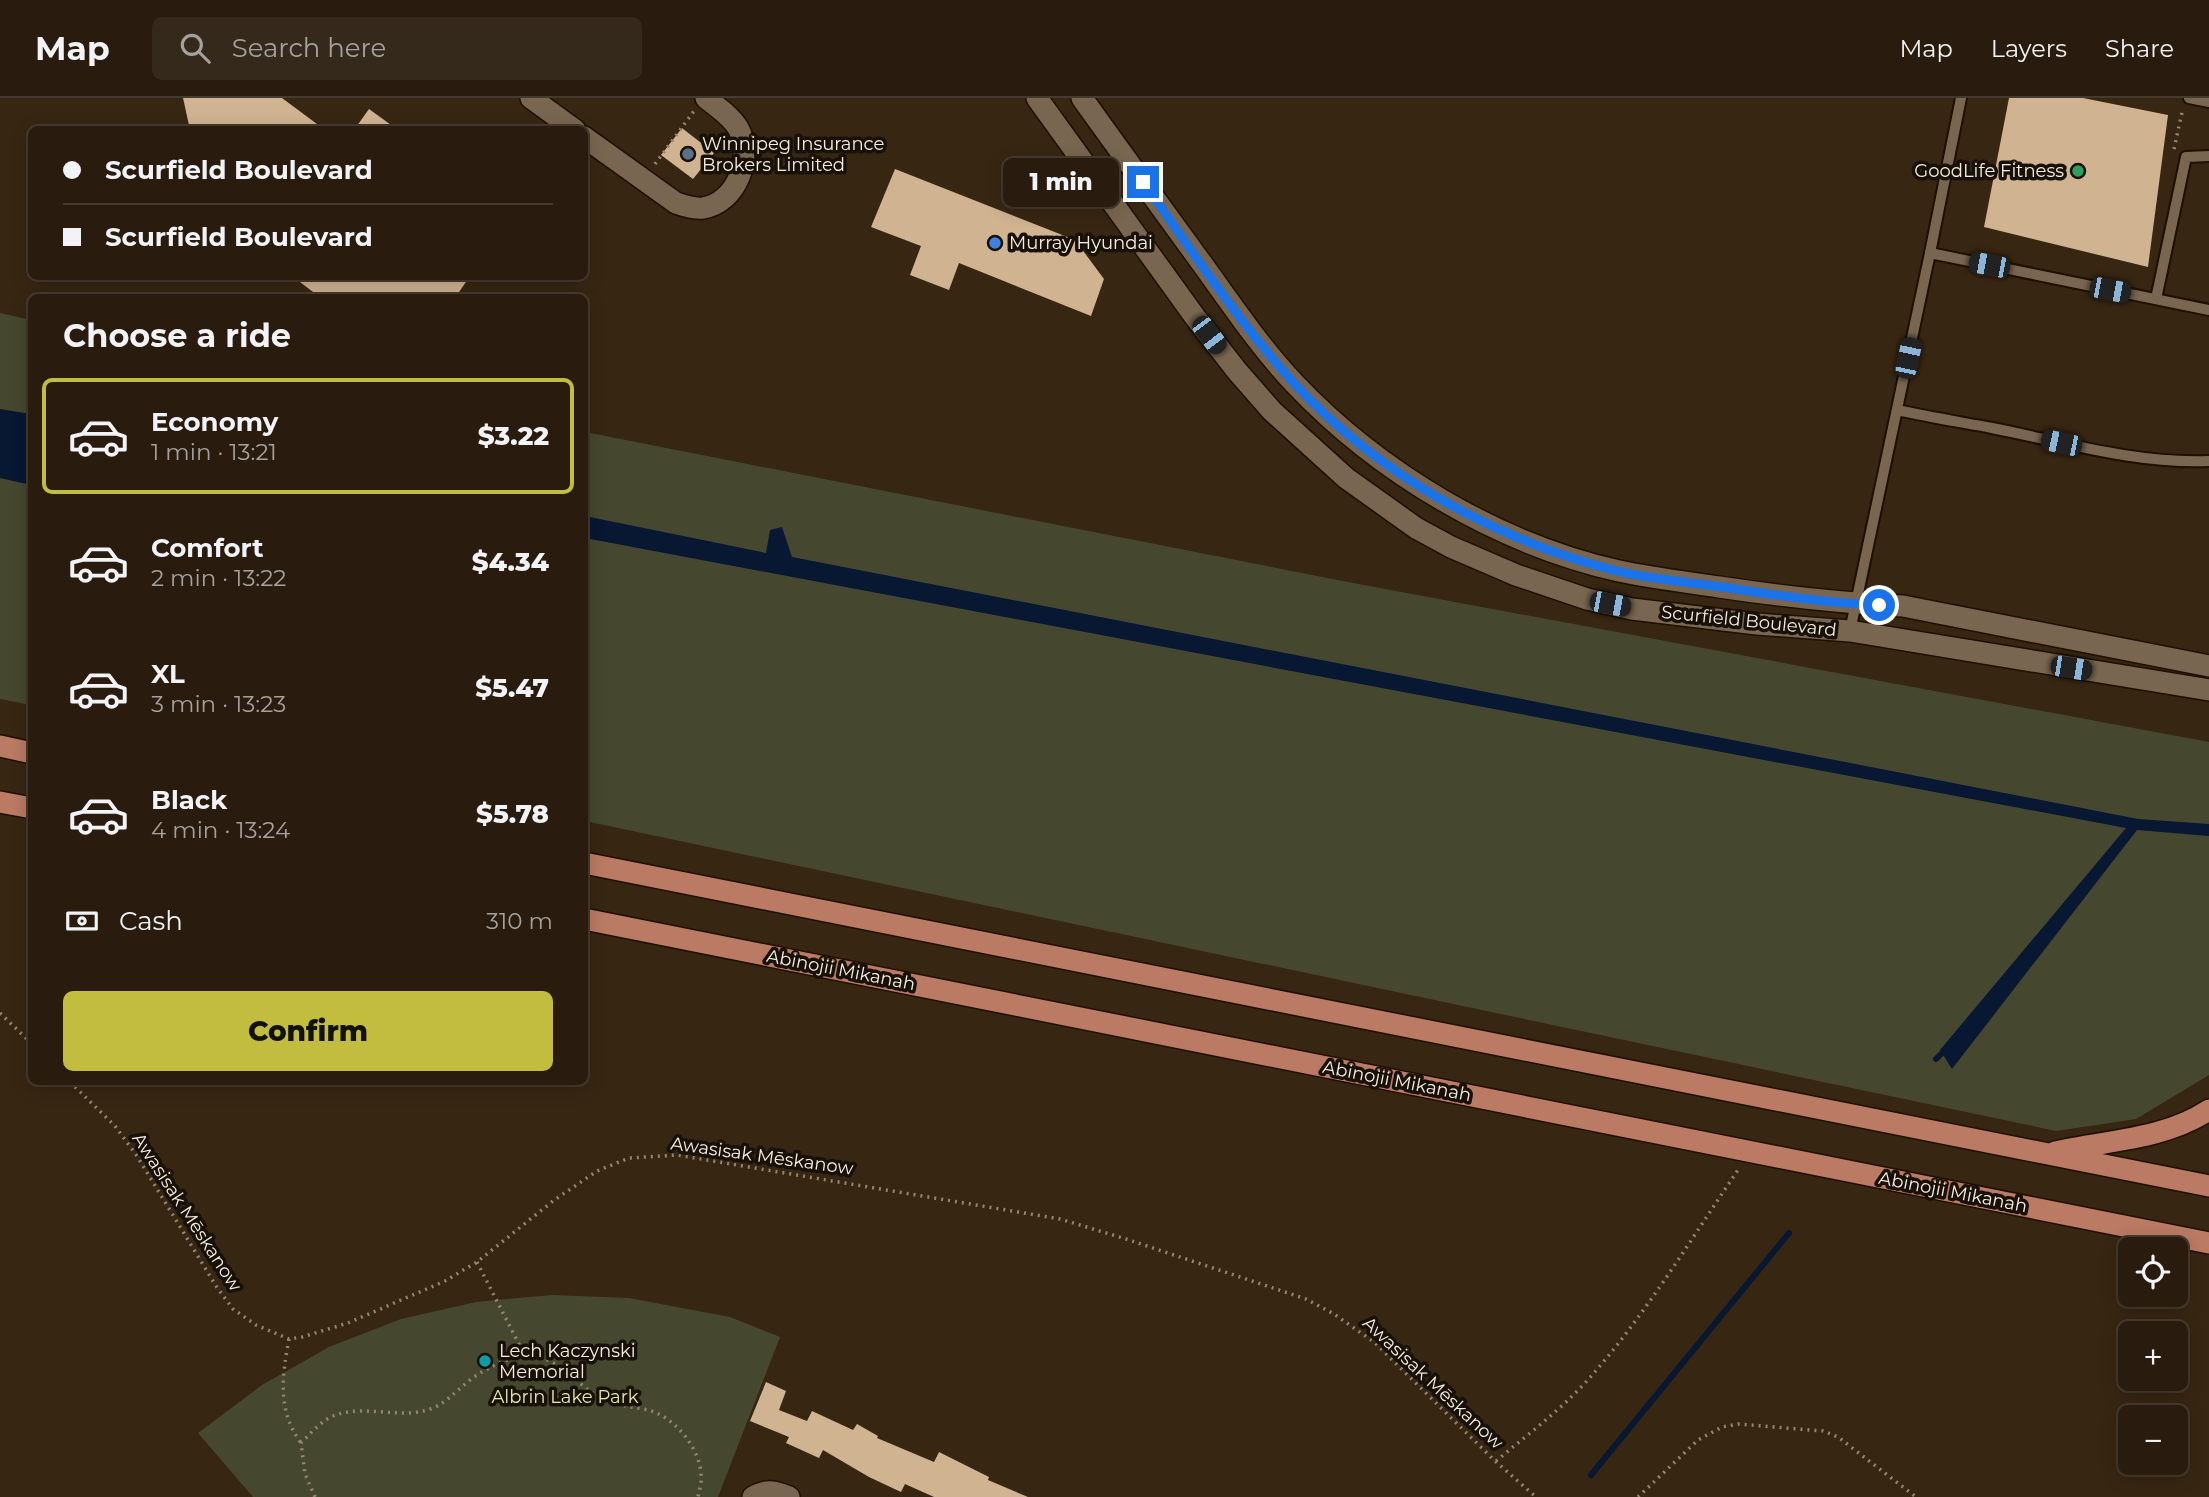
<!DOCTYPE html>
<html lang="en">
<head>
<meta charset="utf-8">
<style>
  :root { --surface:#291c0e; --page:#35291c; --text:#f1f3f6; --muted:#a5a19e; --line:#453a2e; --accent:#c2bd3f }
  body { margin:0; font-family:Montserrat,sans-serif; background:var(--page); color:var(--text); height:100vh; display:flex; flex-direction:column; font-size:26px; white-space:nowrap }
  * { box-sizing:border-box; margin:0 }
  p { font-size:23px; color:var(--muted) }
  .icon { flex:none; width:38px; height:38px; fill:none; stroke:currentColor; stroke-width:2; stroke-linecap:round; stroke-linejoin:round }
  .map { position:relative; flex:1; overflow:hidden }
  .details { position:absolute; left:28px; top:196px; width:560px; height:791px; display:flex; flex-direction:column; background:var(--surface); border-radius:10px; box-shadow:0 4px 18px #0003,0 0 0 2px var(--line) }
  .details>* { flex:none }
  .banner { position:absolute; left:28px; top:28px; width:560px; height:154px; border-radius:10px; box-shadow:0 4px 18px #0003,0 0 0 2px var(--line); display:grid; align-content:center; height:154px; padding:0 35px; background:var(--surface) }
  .controls { position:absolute; left:2118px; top:1139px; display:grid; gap:14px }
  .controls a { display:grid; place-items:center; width:70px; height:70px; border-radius:10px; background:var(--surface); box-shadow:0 4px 18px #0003,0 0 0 2px var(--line); font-size:35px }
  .end { position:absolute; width:32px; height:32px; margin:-16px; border:9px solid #1a73e8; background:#fff; box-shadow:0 0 0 4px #fff }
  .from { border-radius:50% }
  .bubble { position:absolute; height:49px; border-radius:10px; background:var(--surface); box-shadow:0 4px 18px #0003,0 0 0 2px var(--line); font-size:23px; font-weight:800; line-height:49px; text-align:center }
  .car { position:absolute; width:21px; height:42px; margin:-21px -10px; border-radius:9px; box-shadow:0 0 5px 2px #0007; background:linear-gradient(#222 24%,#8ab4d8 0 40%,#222 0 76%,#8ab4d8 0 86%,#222 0) }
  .banner b { display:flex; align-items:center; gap:24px; height:66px; font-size:26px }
  .banner b+b { border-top:2px solid var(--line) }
  .banner i { width:18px; height:18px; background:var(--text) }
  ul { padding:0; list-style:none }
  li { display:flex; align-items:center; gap:21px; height:116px; margin:0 14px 10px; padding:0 21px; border:4px solid transparent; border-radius:10px }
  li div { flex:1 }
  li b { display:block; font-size:26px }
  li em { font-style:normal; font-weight:800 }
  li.selected { border-color:var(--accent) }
  li>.icon { width:63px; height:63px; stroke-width:1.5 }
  h2 { padding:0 35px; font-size:32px; line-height:84px }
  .pay { display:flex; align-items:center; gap:18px; height:77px; padding:0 35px; font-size:26px }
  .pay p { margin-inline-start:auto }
  .primary-button { display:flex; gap:14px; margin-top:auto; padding:14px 35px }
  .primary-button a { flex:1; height:80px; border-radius:10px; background:var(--accent); color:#111; font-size:28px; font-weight:800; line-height:80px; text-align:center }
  header { display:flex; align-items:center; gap:42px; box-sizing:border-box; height:98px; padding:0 35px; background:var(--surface); border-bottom:2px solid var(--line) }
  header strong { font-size:33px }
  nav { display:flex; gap:38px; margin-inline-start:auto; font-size:24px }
  .search { width:490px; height:63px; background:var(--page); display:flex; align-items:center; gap:18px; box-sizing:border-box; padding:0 24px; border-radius:10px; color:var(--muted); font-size:26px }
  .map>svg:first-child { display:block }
</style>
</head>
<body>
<header>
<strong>Map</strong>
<div class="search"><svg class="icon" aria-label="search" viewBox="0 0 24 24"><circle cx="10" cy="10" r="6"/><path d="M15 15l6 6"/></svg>Search here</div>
<nav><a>Map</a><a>Layers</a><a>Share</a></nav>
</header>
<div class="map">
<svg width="2209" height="1399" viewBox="0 0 2209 1399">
  <rect width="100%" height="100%" fill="#372612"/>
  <g fill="#45482f">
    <path d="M0,215l31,7v385l-31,-6z"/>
    <path d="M585,334l768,151 856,159v333l-73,44 -80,12 -1471,-310z"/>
    <path d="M552,1197l77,3 101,19 50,20 -62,160h-465l-55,-64 64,-48 67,-38 72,-28 75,-17z"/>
  </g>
  <g fill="#081732">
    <path d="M0,311l31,5v71l-31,-7z"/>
    <path d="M585,418l181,37 4,-23 12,-3 10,30 1346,262 71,5v12l-72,-6 -185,239 -12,-19 186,-222 -1541,-290z"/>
  </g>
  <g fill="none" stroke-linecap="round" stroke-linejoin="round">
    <g stroke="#081732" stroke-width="6">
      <path d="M1936,961l6,-6"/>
      <path d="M1591,1377l198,-242"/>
    </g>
  </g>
  <g fill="#d0b391">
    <path d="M183,0h99l43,32h-135z"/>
    <path d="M2009,0h74l85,17 -20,152 -164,-40z"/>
    <path d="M369,11l29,21h-44z"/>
    <path d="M682,30l32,25 -21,26 -32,-24z"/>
    <path d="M895,71l180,71 29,39 -13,37 -132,-53 -10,27 -39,-15 11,-29 -50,-19z"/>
    <path d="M292,178h178l-15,22h-134z"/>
    <path d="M766,1284l20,9 -7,19 28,11 5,-10 41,19 4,-6 21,12 -1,2 57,24 5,-10 50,25 -1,3 40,17h-94l-29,-13 -4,8 -32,-15 -46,-27 -4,8 -33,-15 3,-6 -39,-16z"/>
  </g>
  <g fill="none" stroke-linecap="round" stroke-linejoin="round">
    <g stroke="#1e0f00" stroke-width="14">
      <g id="service">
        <path d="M2189,0l20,4"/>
        <path d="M1930,155l31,-155"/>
        <path d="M2156,201l30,-142 23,-1"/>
        <path d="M1897,312c32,7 63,12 95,18 71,14 143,36 217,33"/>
        <path d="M1850,533l80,-378 279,57"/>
      </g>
    </g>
    <g stroke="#1e0f00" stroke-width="24">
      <g id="minor">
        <path d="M531,0l44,32"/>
        <path d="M584,39l92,66c9,3 18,6 27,5 34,-5 51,-52 35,-80 -7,-12 -21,-21 -32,-30"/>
        <path d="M753,1399c13,-8 22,-6 36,0"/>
      </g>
    </g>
    <g stroke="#1e0f00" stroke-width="24">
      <g id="tertiary">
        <path d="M1037,0l158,219 42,54 35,40 74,67 70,50 35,19 65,28 71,24 45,10 125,15 93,7 359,59"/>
        <path d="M1082,0c40,56 81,112 121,167 29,40 57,82 91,118 84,89 204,161 325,188 33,7 67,11 100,16 61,9 122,16 184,19l306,60"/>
      </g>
    </g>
    <g stroke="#1e0f00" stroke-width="24">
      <g id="primary">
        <path d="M0,648l32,7"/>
        <path d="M0,704l32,6"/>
        <path d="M584,765l1625,323"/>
        <path d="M584,821l1625,324"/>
        <path d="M2055,1054c53,-12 108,-12 154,-42"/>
      </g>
    </g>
    <g stroke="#948575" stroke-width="3.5" stroke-dasharray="2 5" stroke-linecap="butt">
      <path d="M2174,51l9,-41"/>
      <path d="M655,66l39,-53"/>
      <path d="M0,915l32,31"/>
      <path d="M70,984l45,44 22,30 79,130 17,23 23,16 33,14 13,-2 46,-14 97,-42 32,-19 76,-61 44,-30 32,-13 48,-3 383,64 66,20 180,60 28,15 40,28 121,119 41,36"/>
      <path d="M477,1164l48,94"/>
      <path d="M289,1241c-7,38 -12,71 12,104"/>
      <path d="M1496,1363c30,-25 62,-49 89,-78 58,-64 104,-141 153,-213"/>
      <path d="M315,1399l-10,-23 -4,-31c10,-10 19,-21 32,-27 31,-13 69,5 100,-8 12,-5 20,-14 30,-22 15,-14 40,-27 61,-30 31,-3 50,26 73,40 15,10 33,10 51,14 26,6 53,39 53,66 1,7 -2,14 -3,21"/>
      <path d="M1638,1399l60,-57 24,-13 16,-3 85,7 15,6 78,60"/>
    </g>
    <use href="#service" stroke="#796650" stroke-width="10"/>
    <use href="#minor" stroke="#796650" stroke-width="21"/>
    <use href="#tertiary" stroke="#796650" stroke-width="21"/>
    <use href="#primary" stroke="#ba7a64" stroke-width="21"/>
  </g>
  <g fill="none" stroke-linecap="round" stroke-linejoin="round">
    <path stroke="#1a73e8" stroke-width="9" d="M1143,84c48,67 94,138 149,199 85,93 203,159 325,190 34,8 70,11 105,16 52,8 105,16 157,18"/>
  </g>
  <circle fill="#5c6f8a" stroke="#181109" stroke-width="2.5" cx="688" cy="56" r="7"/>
  <circle fill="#2e9e5b" stroke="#181109" stroke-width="2.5" cx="2078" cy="73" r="7"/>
  <circle fill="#3f7fe0" stroke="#181109" stroke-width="2.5" cx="995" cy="145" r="7"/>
  <circle fill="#0f9aa8" stroke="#181109" stroke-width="2.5" cx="485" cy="1263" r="7"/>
  <g text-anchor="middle" stroke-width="7" stroke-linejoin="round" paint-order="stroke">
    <g font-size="18" fill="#f8ece0" stroke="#181109" text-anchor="start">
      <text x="702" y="52">Winnipeg Insurance<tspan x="702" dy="21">Brokers Limited</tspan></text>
      <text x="2064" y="79" text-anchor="end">GoodLife Fitness</text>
      <text x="1009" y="151">Murray Hyundai</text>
      <text x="499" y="1259">Lech Kaczynski<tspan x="499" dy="21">Memorial</tspan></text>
    </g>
    <g font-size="18" fill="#f8ece0" stroke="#181109">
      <text transform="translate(1749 523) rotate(6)" y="6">Scurfield Boulevard</text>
      <text transform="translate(841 872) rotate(11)" y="6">Abinojii Mikanah</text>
      <text transform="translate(1397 983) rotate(11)" y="6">Abinojii Mikanah</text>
      <text transform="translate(762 1058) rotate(8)" y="6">Awasisak Mēskanow</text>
      <text transform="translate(1953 1094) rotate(11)" y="6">Abinojii Mikanah</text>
      <text transform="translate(187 1114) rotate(57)" y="6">Awasisak Mēskanow</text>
      <text transform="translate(1433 1285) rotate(43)" y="6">Awasisak Mēskanow</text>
    </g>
    <g font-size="18" fill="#e3eaa7" stroke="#181109">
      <text x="565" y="1305">Albrin Lake Park</text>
    </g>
  </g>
</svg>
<div class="controls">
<a><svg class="icon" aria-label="locate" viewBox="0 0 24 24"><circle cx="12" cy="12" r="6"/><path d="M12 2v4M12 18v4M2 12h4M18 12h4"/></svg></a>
<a>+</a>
<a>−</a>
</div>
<i class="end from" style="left:1879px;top:507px"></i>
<i class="end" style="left:1143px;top:84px"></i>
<div class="bubble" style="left:1003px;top:60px;width:116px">1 min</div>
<i class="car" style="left:1989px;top:167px;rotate:281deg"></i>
<i class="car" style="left:2110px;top:192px;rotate:101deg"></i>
<i class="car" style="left:1209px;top:237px;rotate:143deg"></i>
<i class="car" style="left:1908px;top:260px;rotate:12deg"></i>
<i class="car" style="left:2061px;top:345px;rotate:282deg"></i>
<i class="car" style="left:1610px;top:506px;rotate:101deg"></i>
<i class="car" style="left:2071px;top:570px;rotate:99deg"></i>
<div class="banner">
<b><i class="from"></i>Scurfield Boulevard</b>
<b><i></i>Scurfield Boulevard</b>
</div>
<section class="details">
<h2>Choose a ride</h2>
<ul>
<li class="selected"><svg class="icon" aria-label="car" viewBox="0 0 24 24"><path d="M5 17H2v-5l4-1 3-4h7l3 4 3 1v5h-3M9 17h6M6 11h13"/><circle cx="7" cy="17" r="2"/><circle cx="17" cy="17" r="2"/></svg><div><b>Economy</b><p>1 min · 13:21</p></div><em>$3.22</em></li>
<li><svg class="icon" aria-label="car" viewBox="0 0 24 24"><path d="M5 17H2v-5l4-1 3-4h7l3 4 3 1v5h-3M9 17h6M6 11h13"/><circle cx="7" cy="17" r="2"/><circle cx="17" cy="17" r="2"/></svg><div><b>Comfort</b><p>2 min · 13:22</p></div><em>$4.34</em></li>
<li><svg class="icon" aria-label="car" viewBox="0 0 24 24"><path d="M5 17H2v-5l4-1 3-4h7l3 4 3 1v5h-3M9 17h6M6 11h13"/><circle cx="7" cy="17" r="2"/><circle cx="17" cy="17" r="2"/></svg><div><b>XL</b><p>3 min · 13:23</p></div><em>$5.47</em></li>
<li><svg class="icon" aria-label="car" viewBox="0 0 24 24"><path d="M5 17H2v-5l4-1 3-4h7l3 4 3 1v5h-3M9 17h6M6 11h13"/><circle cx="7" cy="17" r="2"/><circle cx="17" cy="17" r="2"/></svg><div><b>Black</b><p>4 min · 13:24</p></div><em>$5.78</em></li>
</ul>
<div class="pay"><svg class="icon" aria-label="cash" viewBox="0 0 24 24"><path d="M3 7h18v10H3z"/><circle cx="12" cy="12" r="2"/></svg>Cash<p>310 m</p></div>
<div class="primary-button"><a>Confirm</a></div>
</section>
</div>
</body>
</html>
